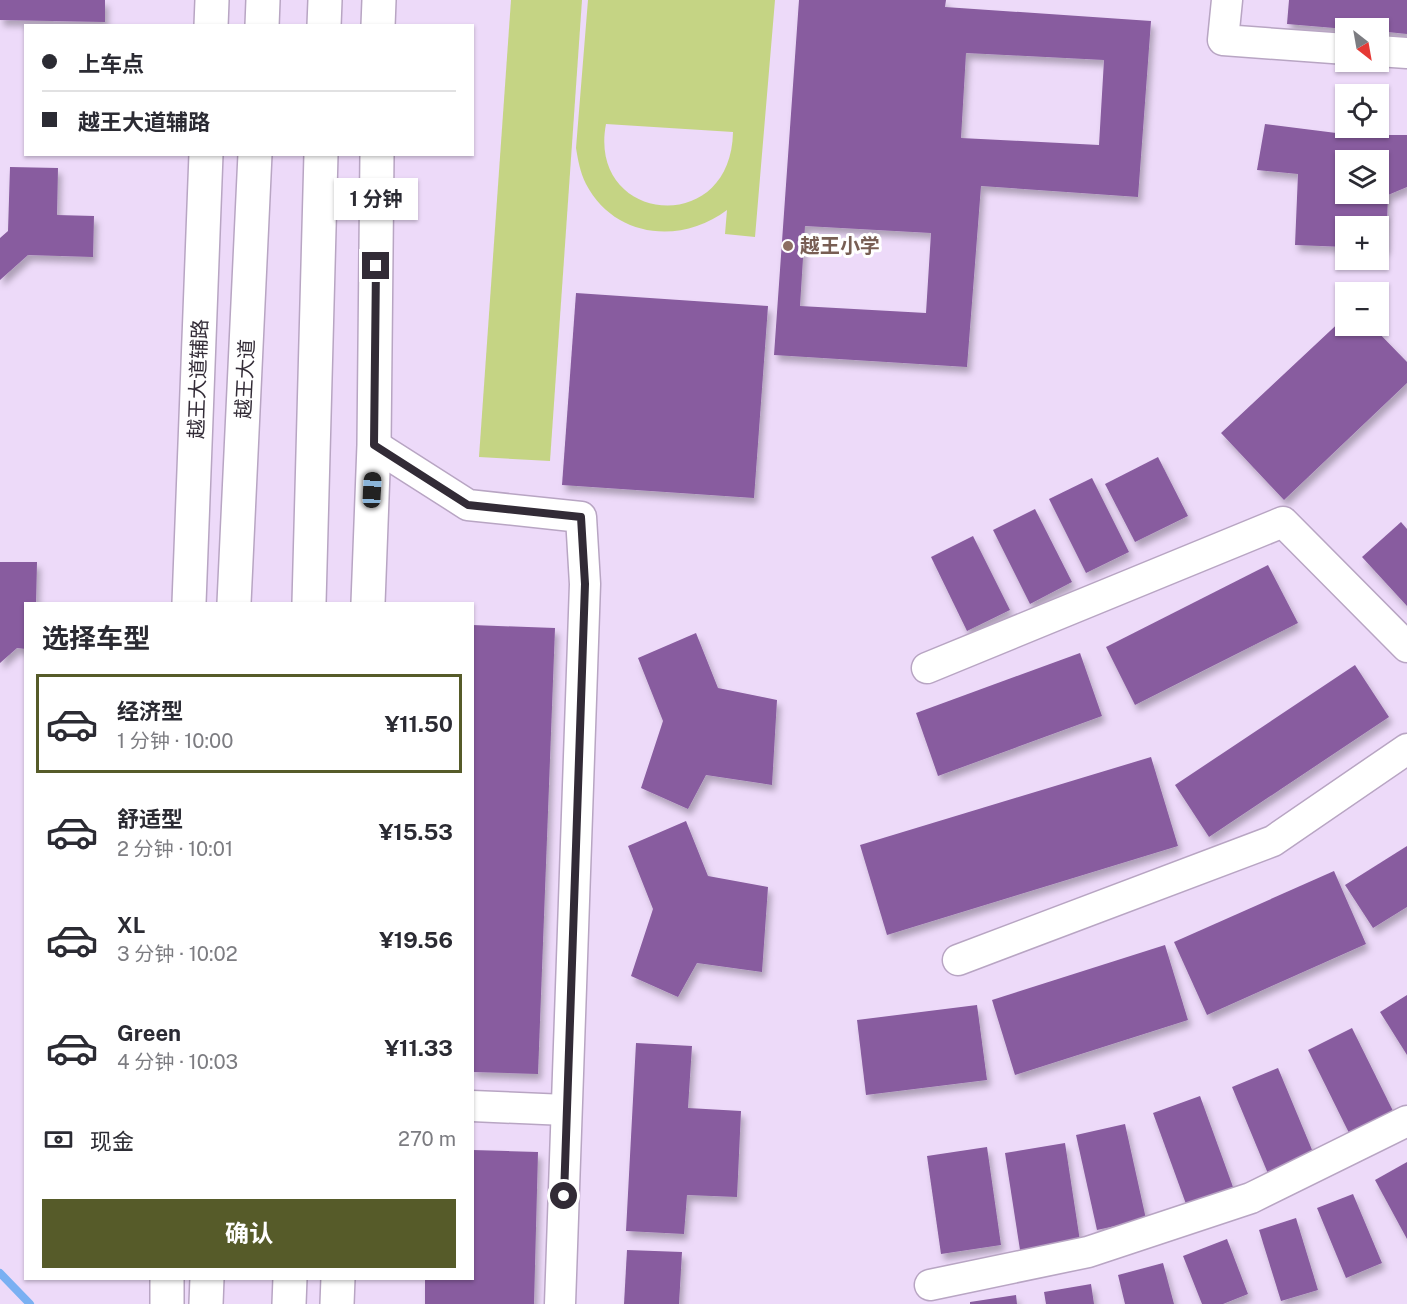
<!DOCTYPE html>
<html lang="zh">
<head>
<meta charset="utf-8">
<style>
  :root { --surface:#fff; --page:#f2f2f3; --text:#2b2b33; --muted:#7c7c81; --line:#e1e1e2; --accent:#565b29 }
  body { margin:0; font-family:"Public Sans","Noto Sans SC",sans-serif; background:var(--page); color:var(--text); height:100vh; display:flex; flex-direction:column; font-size:22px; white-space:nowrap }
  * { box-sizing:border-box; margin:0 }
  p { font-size:20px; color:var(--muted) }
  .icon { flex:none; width:33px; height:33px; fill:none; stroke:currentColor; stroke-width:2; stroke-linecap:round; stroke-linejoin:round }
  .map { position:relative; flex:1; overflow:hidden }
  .panel { position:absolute; left:24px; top:602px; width:450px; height:678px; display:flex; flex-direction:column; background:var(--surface); border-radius:0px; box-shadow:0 2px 4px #0004 }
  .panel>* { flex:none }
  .hud { position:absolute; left:24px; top:24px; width:450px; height:132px; border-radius:0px; box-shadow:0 2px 4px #0004; display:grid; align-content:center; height:132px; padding:0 18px; background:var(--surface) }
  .needle { width:39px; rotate:149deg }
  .fabs { position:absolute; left:1335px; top:18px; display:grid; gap:12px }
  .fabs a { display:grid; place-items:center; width:54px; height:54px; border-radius:0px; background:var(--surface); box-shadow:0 2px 4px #0004; font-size:30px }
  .end { position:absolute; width:27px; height:27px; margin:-14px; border:8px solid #322b36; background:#fff; box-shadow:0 0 0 3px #fff }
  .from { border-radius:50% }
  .bubble { position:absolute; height:42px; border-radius:0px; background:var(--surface); box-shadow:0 2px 4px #0004; font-size:20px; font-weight:700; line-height:42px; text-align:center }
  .car { position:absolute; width:18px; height:36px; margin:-18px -9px; border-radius:8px; box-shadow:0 0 4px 2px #0007; background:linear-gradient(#222 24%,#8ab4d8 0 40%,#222 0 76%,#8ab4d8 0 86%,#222 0) }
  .hud b { display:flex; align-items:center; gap:21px; height:57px; font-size:22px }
  .hud b+b { border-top:2px solid var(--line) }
  .hud i { width:15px; height:15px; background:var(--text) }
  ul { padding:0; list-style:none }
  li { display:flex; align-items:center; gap:18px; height:99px; margin:0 12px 9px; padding:0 6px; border:3px solid transparent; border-radius:0px }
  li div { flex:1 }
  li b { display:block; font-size:22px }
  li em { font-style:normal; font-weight:700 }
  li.selected { border-color:var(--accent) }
  li>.icon { width:54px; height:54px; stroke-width:1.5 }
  h2 { padding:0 18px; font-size:27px; line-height:72px }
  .pay { display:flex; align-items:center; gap:15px; height:66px; padding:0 18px; font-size:22px }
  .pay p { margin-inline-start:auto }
  .button { display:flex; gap:12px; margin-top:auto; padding:12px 18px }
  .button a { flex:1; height:69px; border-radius:0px; background:var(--accent); color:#fff; font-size:24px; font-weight:700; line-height:69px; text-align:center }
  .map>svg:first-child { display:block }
</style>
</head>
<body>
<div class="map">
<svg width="1407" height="1304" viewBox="0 0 1407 1304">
  <defs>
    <filter id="shadow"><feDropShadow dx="3.5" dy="6" stdDeviation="3" flood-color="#0004"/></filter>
  </defs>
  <rect width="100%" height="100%" fill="#eddaf9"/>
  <g fill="#c5d484" fill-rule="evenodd">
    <path d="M511,0h71l-32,461 -71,-4z"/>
    <path d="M588,0h187l-20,237 -30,-3 2,-24c-46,35 -113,28 -141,-26 -6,-12 -8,-24 -10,-36zM606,124l127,8c-2,107 -146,91 -127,-8z"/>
  </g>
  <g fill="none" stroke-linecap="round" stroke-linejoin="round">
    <path stroke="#7ab0f2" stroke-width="8" d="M0,1273l30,31"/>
  </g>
  <g fill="#885c9f" fill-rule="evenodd" filter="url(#shadow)">
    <path d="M0,0h105v22l-105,-2z"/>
    <path d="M799,0h147l-1,7 206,14 -13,176 -157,-11 -14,181 -193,-12zM966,53l138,7 -5,85 -138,-7zM805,226l126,7 -5,80 -126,-7z"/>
    <path d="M1289,0h118v34l-29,-3v-3l-32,1 -59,-5z"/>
    <path d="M1265,124l87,11h55v52l-19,8 -2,54h-8v-23h-32v21l-51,-2 3,-71 -41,-4zM1346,160h32v34h-32z"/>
    <path d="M10,167l48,1 -1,47 37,1 -1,41 -65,-2 -28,25v-42l8,-7z"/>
    <path d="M576,293l192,13 -14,192 -192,-13z"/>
    <path d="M1346,316v10h26l35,36v21l-123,117 -63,-67z"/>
    <path d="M1158,457l30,59 -53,26 -30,-58z"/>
    <path d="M1092,478l37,74 -43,21 -37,-74z"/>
    <path d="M1035,509l37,73 -42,22 -37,-74z"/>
    <path d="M1401,522l6,7v77l-45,-49z"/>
    <path d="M973,536l37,74 -43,21 -36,-74z"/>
    <path d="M0,562h37l-1,41h-10v46l-9,-1 -17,15z"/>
    <path d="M1268,565l30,58 -163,82 -29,-58z"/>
    <path d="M472,625l83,3 -17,446 -66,-2z"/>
    <path d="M696,633l22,55 59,12 -5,85 -66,-10 -18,34 -47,-21 22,-67 -25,-63z"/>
    <path d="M1080,653l22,63 -164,60 -22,-63z"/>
    <path d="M1355,665l34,52 -180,120 -34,-52z"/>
    <path d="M1151,757l27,89 -291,89 -27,-90z"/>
    <path d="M686,821l22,55 60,11 -6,85 -65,-9 -19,34 -47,-21 22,-67 -25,-63z"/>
    <path d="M1407,846v61l-34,21 -28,-43z"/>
    <path d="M1334,871l32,73 -159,71 -33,-73z"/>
    <path d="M1165,945l23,75 -173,55 -23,-75z"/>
    <path d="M1407,995v60l-27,-43z"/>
    <path d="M977,1005l10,75 -121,15 -9,-75z"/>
    <path d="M1352,1028l43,87 -44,22 -43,-87z"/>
    <path d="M636,1043l56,3 -4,62 53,3 -4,86 -50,-2 -3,39 -58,-3z"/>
    <path d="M1278,1068l37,89 -46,19 -37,-89z"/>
    <path d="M1200,1096l33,91 -47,17 -33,-91z"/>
    <path d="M1125,1124l21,95 -49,11 -21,-95z"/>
    <path d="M1065,1143l15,98 -60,9 -15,-97z"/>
    <path d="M987,1147l14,98 -60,9 -14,-98z"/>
    <path d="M472,1150l66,2 -4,152h-109v-26h47z"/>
    <path d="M1407,1162v77l-32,-59z"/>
    <path d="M1353,1194l29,69 -36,15 -29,-70z"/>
    <path d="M1296,1218l22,72 -37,11 -22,-71z"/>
    <path d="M1227,1239l21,55 -25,10h-21l-19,-48z"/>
    <path d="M627,1250l55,2 -3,52h-55z"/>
    <path d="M1163,1263l11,41h-49l-7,-29z"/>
    <path d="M1091,1284l3,20h-48l-2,-12z"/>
    <path d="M1016,1295l1,9h-47v-2z"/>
  </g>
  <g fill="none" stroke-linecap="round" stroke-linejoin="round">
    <g stroke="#b8a5c3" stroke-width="33">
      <g id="minor">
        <path d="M1227,0l-4,40 123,9"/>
        <path d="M1378,51l29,2"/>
        <path d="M374,445l94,60 113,12 4,67 -25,720"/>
        <path d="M927,668l356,-146 124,125"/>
        <path d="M958,960l315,-119 134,-92"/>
        <path d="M472,1106l94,4"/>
        <path d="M930,1285l158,-33 163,-54 156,-77"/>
      </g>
    </g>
    <g stroke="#b8a5c3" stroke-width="36">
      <g id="major">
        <path d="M211,26l1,-26"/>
        <path d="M262,26l1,-26"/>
        <path d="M324,26l1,-26"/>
        <path d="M378,26l1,-26"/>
        <path d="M189,603l17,-449"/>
        <path d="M234,603l21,-449"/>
        <path d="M309,603l12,-449"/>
        <path d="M368,603l6,-158 3,-291"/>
        <path d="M167,1304v-26"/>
        <path d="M206,1304l1,-26"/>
        <path d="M289,1304l1,-26"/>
        <path d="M337,1304l1,-26"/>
      </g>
    </g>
    <use href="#minor" stroke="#fff" stroke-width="30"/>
    <use href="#major" stroke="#fff" stroke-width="33"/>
  </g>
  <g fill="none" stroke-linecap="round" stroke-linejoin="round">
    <path stroke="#322b36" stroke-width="8" d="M376,266l-2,179 94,60 113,12 4,67 -21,612"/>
  </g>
  <circle fill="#8d6e63" stroke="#fff" stroke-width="2" cx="788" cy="246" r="6"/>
  <g text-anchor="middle" stroke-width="6" stroke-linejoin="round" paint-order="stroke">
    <g font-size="20" font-weight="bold" fill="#785e54" stroke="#fff" text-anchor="start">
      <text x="800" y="253">越王小学</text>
    </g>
    <g font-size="20" fill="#322b36" stroke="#fff">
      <text transform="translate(198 379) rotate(-88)" y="7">越王大道辅路</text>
      <text transform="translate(245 379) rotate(-87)" y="7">越王大道</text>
    </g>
  </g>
</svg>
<div class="fabs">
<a><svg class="needle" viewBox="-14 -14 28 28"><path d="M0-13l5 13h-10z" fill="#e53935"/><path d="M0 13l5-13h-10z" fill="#7c7c81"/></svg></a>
<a><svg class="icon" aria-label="locate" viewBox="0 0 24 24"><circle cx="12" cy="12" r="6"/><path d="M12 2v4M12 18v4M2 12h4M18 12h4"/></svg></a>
<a><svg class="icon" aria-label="layers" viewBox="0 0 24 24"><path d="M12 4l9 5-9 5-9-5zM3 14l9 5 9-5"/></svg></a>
<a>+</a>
<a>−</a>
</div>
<i class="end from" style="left:564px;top:1196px"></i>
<i class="end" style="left:376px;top:266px"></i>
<div class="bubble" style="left:334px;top:178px;width:84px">1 分钟</div>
<i class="car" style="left:372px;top:490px;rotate:3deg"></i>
<div class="hud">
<b><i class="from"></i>上车点</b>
<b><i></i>越王大道辅路</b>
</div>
<section class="panel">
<h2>选择车型</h2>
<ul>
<li class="selected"><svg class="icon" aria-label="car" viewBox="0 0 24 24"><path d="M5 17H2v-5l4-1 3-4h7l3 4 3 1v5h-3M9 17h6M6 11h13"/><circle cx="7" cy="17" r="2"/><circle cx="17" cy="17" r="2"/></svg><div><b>经济型</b><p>1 分钟 · 10:00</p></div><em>¥11.50</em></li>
<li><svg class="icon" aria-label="car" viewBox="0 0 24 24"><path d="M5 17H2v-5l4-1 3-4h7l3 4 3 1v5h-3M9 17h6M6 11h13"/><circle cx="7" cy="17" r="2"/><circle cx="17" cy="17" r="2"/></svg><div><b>舒适型</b><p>2 分钟 · 10:01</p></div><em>¥15.53</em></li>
<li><svg class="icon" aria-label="car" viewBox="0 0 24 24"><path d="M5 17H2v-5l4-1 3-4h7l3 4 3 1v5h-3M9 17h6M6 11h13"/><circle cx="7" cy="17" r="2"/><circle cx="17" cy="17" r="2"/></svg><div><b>XL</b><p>3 分钟 · 10:02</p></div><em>¥19.56</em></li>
<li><svg class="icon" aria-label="car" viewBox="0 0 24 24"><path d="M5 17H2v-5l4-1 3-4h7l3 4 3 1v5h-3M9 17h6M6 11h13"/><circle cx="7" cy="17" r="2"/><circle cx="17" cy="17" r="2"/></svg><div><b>Green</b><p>4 分钟 · 10:03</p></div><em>¥11.33</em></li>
</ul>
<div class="pay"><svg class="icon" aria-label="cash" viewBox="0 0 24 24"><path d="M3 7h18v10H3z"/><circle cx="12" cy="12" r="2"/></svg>现金<p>270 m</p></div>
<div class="button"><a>确认</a></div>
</section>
</div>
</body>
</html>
